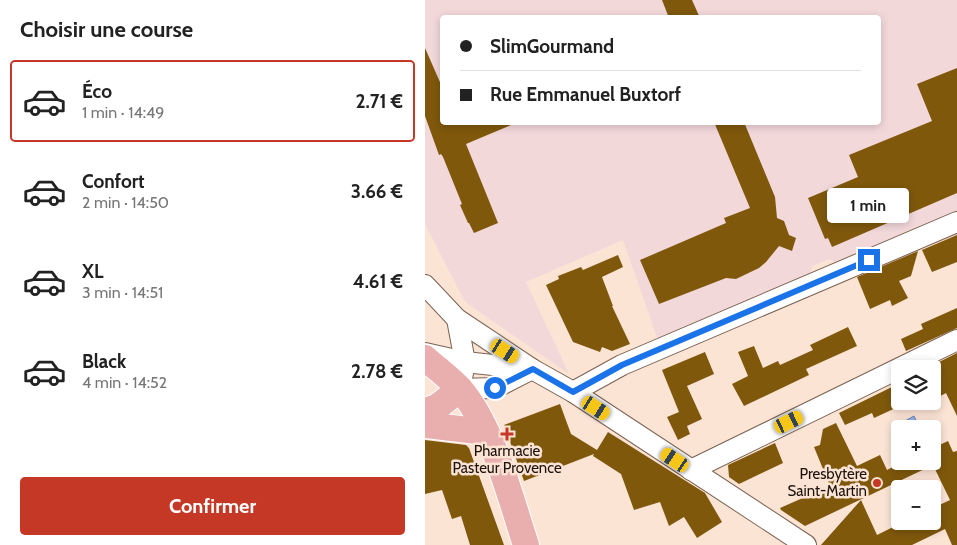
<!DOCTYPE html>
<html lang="fr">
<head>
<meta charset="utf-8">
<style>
  :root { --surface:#fff; --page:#f2f2f2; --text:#222; --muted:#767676; --line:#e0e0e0; --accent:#c43825 }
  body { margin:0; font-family:Cabin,sans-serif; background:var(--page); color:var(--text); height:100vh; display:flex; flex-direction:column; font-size:19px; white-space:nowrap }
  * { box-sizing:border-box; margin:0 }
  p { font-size:16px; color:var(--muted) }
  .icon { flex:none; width:28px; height:28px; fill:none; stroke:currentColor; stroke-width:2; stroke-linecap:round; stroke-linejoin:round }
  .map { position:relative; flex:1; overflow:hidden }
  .side { display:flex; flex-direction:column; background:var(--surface); width:425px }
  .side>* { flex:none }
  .banner { position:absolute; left:15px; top:15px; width:441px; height:110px; border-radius:5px; box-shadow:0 2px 8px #0003; display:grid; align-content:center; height:110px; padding:0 20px; background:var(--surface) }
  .fabs { position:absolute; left:466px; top:360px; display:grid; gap:10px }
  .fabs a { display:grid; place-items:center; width:50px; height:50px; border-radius:5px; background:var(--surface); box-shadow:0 2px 8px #0003; font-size:25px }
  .end { position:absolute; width:22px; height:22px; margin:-11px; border:6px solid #1a73e8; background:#fff; box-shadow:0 0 0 2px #fff }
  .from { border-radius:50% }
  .bubble { position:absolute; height:35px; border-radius:5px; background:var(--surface); box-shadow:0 2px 8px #0003; font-size:16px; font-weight:800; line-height:35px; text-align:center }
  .car { position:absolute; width:15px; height:30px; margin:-15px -8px; border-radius:6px; box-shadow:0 0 4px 1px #0007; background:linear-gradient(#f5c518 24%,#345 0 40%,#f5c518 0 76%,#345 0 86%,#f5c518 0) }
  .banner b { display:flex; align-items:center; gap:18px; height:48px; font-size:19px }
  .banner b+b { border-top:1px solid var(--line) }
  .banner i { width:12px; height:12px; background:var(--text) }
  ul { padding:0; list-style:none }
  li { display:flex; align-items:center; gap:15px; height:82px; margin:0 10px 8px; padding:0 10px; border:2px solid transparent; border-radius:5px }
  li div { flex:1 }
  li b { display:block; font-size:19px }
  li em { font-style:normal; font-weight:800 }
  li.active { border-color:var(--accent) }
  li>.icon { width:45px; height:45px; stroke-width:1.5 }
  h2 { padding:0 20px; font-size:22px; line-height:60px }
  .button { display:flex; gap:10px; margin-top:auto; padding:10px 20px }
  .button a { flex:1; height:58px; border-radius:5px; background:var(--accent); color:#fff; font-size:20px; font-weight:800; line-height:58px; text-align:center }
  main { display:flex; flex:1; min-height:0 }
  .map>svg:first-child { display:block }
</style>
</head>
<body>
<main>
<section class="side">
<h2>Choisir une course</h2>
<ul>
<li class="active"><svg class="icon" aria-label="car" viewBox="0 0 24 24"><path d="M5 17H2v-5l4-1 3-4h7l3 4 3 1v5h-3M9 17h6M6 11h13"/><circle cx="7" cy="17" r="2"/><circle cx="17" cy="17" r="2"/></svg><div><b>Éco</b><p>1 min · 14:49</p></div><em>2.71 €</em></li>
<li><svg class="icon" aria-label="car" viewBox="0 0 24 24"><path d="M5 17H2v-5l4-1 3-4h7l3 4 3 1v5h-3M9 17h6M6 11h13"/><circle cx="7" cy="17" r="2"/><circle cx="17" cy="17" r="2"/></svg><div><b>Confort</b><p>2 min · 14:50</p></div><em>3.66 €</em></li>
<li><svg class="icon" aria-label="car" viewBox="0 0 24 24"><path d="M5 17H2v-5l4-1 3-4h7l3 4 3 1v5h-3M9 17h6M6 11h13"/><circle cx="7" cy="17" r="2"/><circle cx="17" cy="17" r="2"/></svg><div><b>XL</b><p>3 min · 14:51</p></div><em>4.61 €</em></li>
<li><svg class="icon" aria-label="car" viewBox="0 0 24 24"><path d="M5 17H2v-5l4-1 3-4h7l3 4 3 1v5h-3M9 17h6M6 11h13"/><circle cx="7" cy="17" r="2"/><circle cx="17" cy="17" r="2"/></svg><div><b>Black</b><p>4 min · 14:52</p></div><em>2.78 €</em></li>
</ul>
<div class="button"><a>Confirmer</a></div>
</section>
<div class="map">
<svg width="532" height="545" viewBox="0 0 532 545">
  <defs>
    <pattern id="water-ripples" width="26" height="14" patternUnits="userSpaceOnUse" patternTransform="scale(1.25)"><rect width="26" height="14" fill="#91b1f0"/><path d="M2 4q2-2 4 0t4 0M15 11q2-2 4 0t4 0" fill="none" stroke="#7d97cd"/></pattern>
  </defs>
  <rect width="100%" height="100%" fill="#fce4d5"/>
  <path fill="#f3d8da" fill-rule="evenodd" d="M0,0h532v214l-118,51 -9,-6 -18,7 -3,13 -150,64 -36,-103 -97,42 43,92 -104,-72 -40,-78zM18,18h436v104h-436z"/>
  <path fill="url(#water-ripples)" stroke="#6e82ac" d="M489,416l6,13h-11l-4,-8z"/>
  <g fill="#7f580c">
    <path d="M237,0h30l8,18h-31z"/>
    <path d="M0,48l18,41v33l73,1 -50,21 32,79 -24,10 -5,-10h-1l-8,-18 2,-1 -19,-47 -2,-3 -2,1 -14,-39z"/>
    <path d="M532,68v125l-125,54 -4,-9 -3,1 -17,-41 50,-21 -9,-22 83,-34 -15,-37z"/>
    <path d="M289,122h30l31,75 2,21 7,3 5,14 7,3 -4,13 -13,-5 -13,16 -7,6 -23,11 -10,-1 -67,26 -19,-44 86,-37 -2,-5 26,-10z"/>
    <path d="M532,235v27l-25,10 -10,-22z"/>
    <path d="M493,251l-7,25 -12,5 9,17 -16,8 -2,-6 -20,9 -13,-32z"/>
    <path d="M193,255l5,12 -21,10 11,29h-1l18,38 -18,7 -10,-4 -2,5 -27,-10 -27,-57 13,-6 -1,-3 23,-9 2,3z"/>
    <path d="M532,308v20l-51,23 -5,-12 22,-10 -2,-5z"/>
    <path d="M423,327l9,19 -51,23 3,6 -65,31 -12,-22 16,-8 -10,-24 16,-6 9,22 15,-7 2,4 33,-15 -3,-5z"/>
    <path d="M280,352l9,22 -27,12 15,33 -15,7 3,8 -12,6 -11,-23 12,-5 -17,-42z"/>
    <path d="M532,353v63l-11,-23 -13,7v-31h-8z"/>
    <path d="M475,383v23l-26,12 -2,-5 -27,12 -6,-12z"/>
    <path d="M135,404l11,30 26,16 11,-18 97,61 17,29 -25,16 -13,-21 -15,9 -9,-24 -26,8 -13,-36 -28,-18 1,-2 -70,27 -20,-56z"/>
    <path d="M411,423l21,43 23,-11 7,15 17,-9h29v-13l15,-7 5,11 4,-1v94h-5l-7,-16 -33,16h-91l40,-45 16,35 28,-14h28v-13l17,-8 -17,-35 -128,61 -24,-16 -1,-2 50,-22 -16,-39 6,-2 3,-16z"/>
    <path d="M0,440l41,5 3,3 35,97h-34l-9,-29 -9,3 -10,-29 -17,4z"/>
    <path d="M350,443l8,20 -44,21 -10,-7 -1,-12z"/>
  </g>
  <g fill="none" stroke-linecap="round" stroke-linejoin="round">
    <g stroke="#7b6252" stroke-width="22">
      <g id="minor">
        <path d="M0,285l32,34 75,50 41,23 233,153"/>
        <path d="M32,319l8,43 -5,27 35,-1 37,-19"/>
        <path d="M0,353l40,9 65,7"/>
        <path d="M148,392l49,-27 335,-143"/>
        <path d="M266,470l266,-130"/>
      </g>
    </g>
    <g stroke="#fff" stroke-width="28">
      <g id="major">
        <path d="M0,358c11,10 25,20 35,31 33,38 50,108 66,156"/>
        <path d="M0,411l12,-4 23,-18"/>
        <path d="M0,425l61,7"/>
      </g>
    </g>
    <use href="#minor" stroke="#fff" stroke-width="20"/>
    <use href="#major" stroke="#e9afaf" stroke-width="26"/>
  </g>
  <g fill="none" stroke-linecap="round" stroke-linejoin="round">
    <path stroke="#1a73e8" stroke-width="6" d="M70,388l38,-19 40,23 49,-27 247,-105"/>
  </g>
  <g fill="#c43825" stroke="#fce4d5" stroke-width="2">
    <path d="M79.5 426.5h5v5h5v5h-5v5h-5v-5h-5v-5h5z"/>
    <circle cx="452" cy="483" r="5"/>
  </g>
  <g text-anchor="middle" stroke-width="5" stroke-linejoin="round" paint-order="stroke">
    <g font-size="15" fill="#1d130d" stroke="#fce4d5">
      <text x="82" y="456">Pharmacie<tspan x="82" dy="17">Pasteur Provence</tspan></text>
      <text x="442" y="479" text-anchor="end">Presbytère<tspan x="442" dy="17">Saint-Martin</tspan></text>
    </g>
  </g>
</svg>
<div class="fabs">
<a><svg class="icon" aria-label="layers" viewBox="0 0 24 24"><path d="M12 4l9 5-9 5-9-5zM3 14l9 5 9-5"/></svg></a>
<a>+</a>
<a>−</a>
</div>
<i class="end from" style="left:70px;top:388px"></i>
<i class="end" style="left:444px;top:260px"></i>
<div class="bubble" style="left:402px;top:188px;width:82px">1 min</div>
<i class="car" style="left:80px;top:351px;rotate:123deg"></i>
<i class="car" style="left:171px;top:408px;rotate:123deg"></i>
<i class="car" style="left:364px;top:422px;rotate:64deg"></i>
<i class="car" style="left:250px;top:460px;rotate:304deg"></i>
<div class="banner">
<b><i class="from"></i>SlimGourmand</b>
<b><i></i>Rue Emmanuel Buxtorf</b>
</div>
</div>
</main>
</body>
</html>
